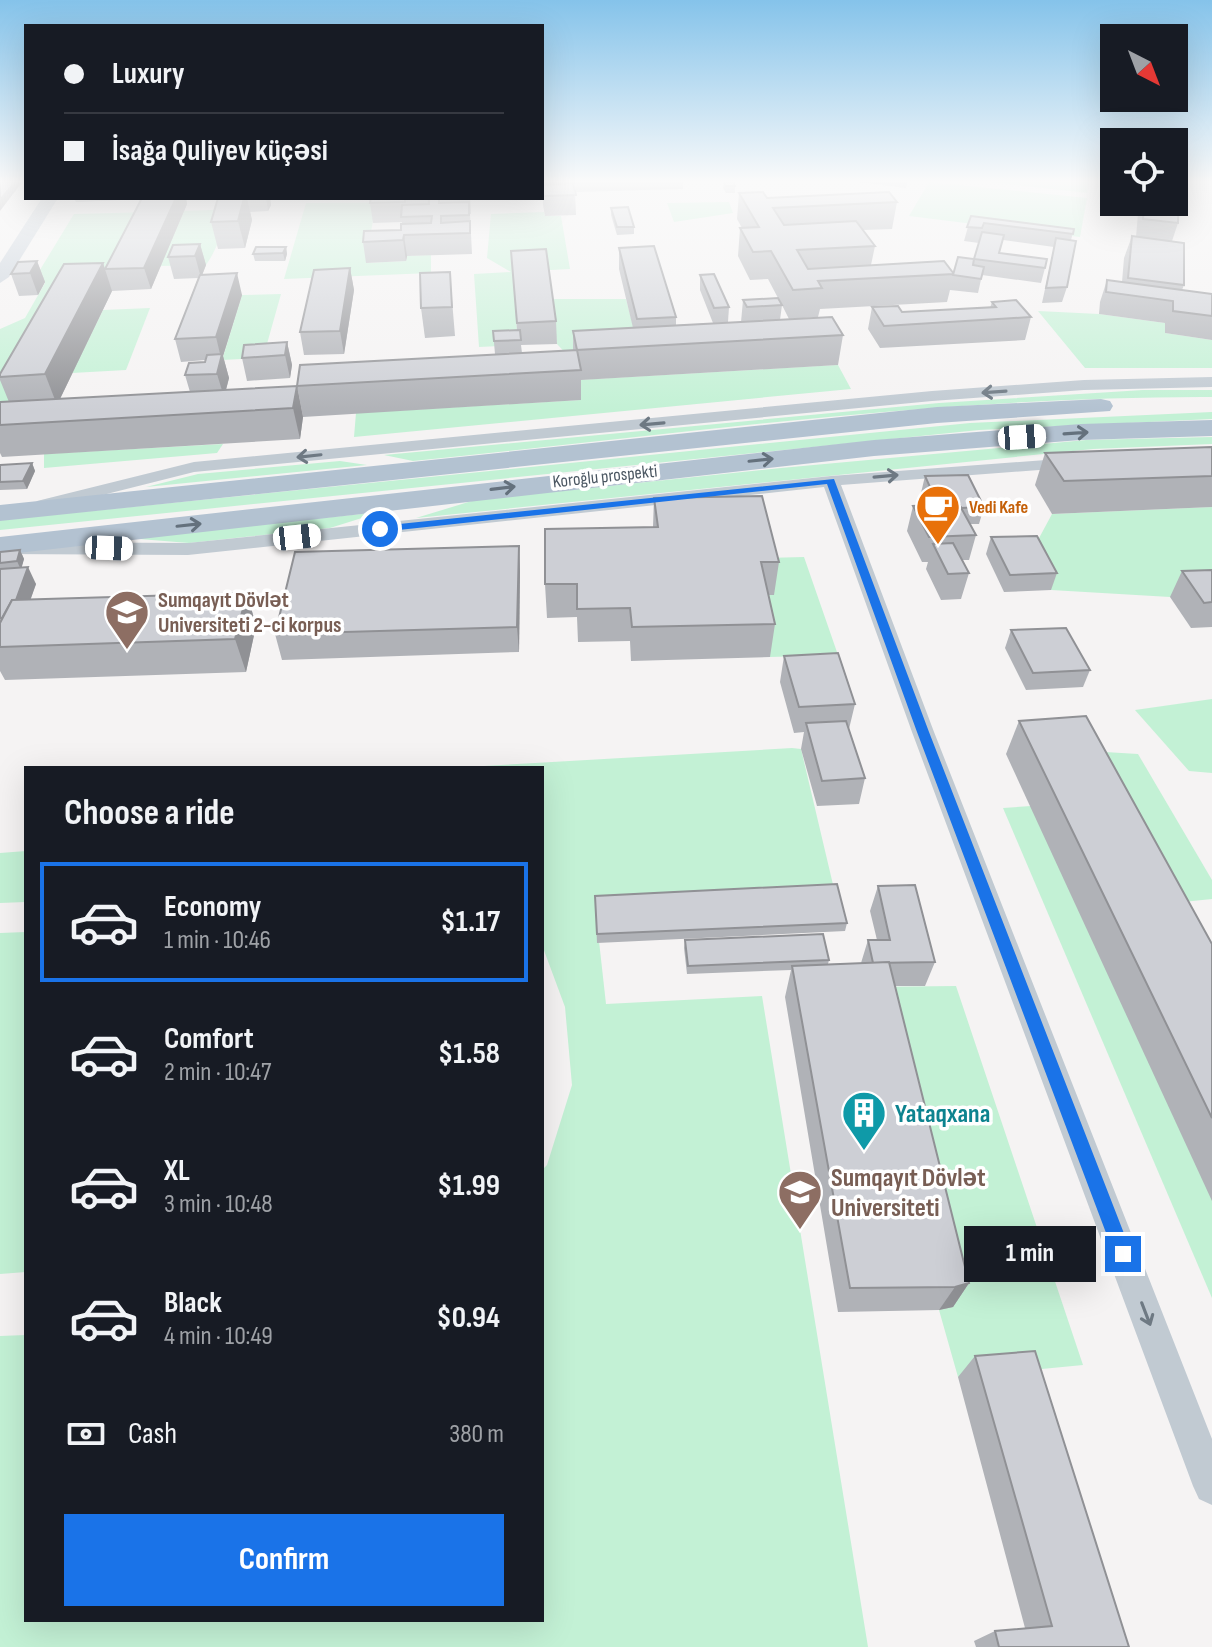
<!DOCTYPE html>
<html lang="en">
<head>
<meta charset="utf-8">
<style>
  :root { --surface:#171b24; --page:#20242c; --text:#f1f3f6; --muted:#9ea1a6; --line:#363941; --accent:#1a73e8 }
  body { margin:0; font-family:"Sofia Sans Condensed",sans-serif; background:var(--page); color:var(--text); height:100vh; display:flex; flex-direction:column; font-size:30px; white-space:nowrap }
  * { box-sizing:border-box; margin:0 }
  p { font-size:26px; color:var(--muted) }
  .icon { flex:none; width:44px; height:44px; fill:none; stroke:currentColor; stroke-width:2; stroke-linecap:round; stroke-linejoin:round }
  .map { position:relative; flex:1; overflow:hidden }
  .details { position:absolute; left:24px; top:766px; width:520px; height:856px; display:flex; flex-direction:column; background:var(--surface); border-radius:0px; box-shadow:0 8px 32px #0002 }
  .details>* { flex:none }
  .banner { position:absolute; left:24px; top:24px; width:520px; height:176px; border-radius:0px; box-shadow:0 8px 32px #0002; display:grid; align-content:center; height:176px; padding:0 40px; background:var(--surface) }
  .needle { width:52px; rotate:138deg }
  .fabs { position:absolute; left:1100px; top:24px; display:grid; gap:16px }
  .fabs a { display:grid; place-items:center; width:88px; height:88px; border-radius:0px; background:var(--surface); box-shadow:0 8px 32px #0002; font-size:40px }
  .end { position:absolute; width:36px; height:36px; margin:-18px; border:10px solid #1a73e8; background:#fff; box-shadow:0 0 0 4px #fff }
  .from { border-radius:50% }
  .bubble { position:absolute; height:56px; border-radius:0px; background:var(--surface); box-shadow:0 8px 32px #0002; font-size:26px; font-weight:700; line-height:56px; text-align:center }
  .car { position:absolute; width:24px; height:48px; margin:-24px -12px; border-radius:10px; box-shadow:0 0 6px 2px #0007; background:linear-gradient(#fff 24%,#345 0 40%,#fff 0 76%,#345 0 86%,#fff 0) }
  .banner b { display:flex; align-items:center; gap:28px; height:76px; font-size:30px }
  .banner b+b { border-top:2px solid var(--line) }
  .banner i { width:20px; height:20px; background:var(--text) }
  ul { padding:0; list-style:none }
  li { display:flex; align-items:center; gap:24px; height:120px; margin:0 16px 12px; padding:0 24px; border:4px solid transparent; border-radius:0px }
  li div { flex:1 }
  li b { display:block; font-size:30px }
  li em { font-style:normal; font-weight:700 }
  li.selected { border-color:var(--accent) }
  li>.icon { width:72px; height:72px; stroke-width:1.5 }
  h2 { padding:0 40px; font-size:36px; line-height:96px }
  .pay { display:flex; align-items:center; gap:20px; height:88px; padding:0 40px; font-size:30px }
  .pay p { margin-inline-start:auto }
  .primary-button { display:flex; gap:16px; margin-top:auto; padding:16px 40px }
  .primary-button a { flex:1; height:92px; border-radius:0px; background:var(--accent); color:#fff; font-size:32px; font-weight:700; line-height:92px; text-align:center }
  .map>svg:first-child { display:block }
</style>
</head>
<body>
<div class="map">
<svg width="1212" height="1647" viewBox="0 0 1212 1647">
  <rect width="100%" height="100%" fill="#f5f3f3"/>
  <g fill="#c3f1d5">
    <path d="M980,181h108l-1,12z"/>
    <path d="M929,182l158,16 -7,39 -171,-21z"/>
    <path d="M471,202l-97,12 -8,49 40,-2 1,-5 24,-1v18l-147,6 22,-76z"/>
    <path d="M729,202l4,11 -59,9 -7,-19z"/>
    <path d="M237,209c-15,17 -18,38 -31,56l-46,1 24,-55z"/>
    <path d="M151,212l-140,195 -11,2v-80l25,-11 20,-35h-13l42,-69z"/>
    <path d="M544,212l1,4h16l9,53 -57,3 5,73 -39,2 -5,-73 37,-2 -24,-14 4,-44z"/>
    <path d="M281,294l-18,64 -41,2 20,-65z"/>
    <path d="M551,299h75l11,42 -64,20 -16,-17z"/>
    <path d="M150,308l-24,62 -54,3 31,-63z"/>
    <path d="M1038,311l61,3 66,9v10l47,7v28h-127z"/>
    <path d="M838,365l13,24 -497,48 2,-24 225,-13 -4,-20z"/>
    <path d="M1143,390h69v7c-267,-1 -534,37 -799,64l-29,-6 555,-52z"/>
    <path d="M1212,412v7l-233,11 -979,100v-10l970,-97z"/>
    <path d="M1212,437v7l-119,5 -677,69 59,-18 306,-32 305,-28z"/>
    <path d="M223,444l-6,9 -173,15v-14z"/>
    <path d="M340,461l27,4 -221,22 52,-13z"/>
    <path d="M1212,507v88l-42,2 -119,-7 -20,-37 21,-39z"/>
    <path d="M381,512l-51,16 -141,15 -62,-5z"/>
    <path d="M804,557l34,98 -68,2 -13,-62 17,-1 -9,-36z"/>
    <path d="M1212,699v74l-23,-2 -54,-61z"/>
    <path d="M792,748l9,1 34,144 -240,12 11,99 156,-8 106,651h-868v-311l26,-1v285h516v-450l5,-5 25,-80 -7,-78 -23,-62v-177h-93z"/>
    <path d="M1072,750l66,4 74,126v19l-58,6z"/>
    <path d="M1031,806l181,393v99l-209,-490z"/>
    <path d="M26,851v51l-26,1v-50z"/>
    <path d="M26,932v340l-26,2v-341z"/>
    <path d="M956,986l127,379 -125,12 -19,-67 13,-3 -87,-320z"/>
  </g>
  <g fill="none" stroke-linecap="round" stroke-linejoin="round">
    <g fill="#c1cad2" fill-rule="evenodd">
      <path d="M1212,377v10l-128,3 -152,11 -738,71 -151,38 -9,-5 3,-4 157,-39 738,-71 152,-11z"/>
      <path d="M1073,458l8,5 -2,4 -238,18 93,247 278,707v66l-13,-6 -6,-13 -281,-754 -88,-245 -636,68 -188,-1v-12l188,1 643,-67z"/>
    </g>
    <path fill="#c1cbd6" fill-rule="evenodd" d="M42,198h16l-49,79 -9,6v-20z"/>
    <g fill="#b3c2d1" fill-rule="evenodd">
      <path d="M1101,399l9,2 3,5 -3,5 -173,12 -937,98v-16l937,-98z"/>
      <path d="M1212,420v16l-131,4 -207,16 -874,99v-18l874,-97 207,-16z"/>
    </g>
  </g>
  <g fill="#b0b2b7">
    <path d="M542,181h141v8l-108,3 1,23 -31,1 -2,-11z"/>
    <path d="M724,181l11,5v7h-9l-3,-5z"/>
    <path d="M850,181h58l-2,7z"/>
    <path d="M1174,181h13l-4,11 -4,-1 -1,32 -6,18 12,44 -2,5 30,4v46l-47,-7v-10l-66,-9 1,-12 7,-22 15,2 2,-24 8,-22 4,1 3,-35h35z"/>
    <path d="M739,193l28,5 130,4 -5,27 -29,1 12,16 -4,19 83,8 20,-14 5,-16 -15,-2 7,-25 103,13 -3,11 -4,47 -5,15 -20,1 12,-56 -51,-7 -4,13 46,15 -4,15 -59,-8 -4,18 -28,-3 -3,12 -127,7 -2,8 -29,2 -7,-14 -2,15 63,15 -5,30 -257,15v20l-278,17 -6,-31 198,-32 -2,-23 24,-1 -6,-79 45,70 1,23 -36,1 1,8 51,-3v-19l60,-3 -14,-59v-21l57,69v8l65,-3 2,-22 35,-2 -10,-19 -18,1 -12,-24 2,-28h2l-5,-9z"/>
    <path d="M74,198h49l-1,2 -46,2z"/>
    <path d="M142,198h44l1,6 -36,85 -39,2 -52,108 130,-7 -5,-17 20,-13v-2l-24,2 -6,-23 23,-61 -24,1 -6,-22 32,-13 6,21 -4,10 40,20 -19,61 6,22 -3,12 71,-4 6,31 -3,22 -298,18 -2,-4v-51h9l-9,-22v-6l103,-111 2,6z"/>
    <path d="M218,198h52l1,7 -3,6 -18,1 2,8 -7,28 -27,1 -7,-27z"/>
    <path d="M371,198h99l1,16h-1l2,40 -65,2 -1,5 -40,2 -3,-21 38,-12 1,-6v-2l-29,1 -3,-20z"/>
    <path d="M611,208l23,19v7l-17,1 -6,-20z"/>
    <path d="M286,247l1,7 -2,7h-30l-2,-7z"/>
    <path d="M37,261l8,21 -7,13 -19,1 -8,-22z"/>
    <path d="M350,268l4,22 -10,64 -40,1 -4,-23z"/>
    <path d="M700,275l29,32 -1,15 -15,1 -13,-33z"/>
    <path d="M452,300l3,36 -30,2 -4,-30z"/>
    <path d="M992,302l39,15 -6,23 -145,8 -12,-19 4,-22 30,5 88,-4z"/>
    <path d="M287,342l5,23 -2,13 -43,3 -5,-23z"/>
    <path d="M1212,447v60l-160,7 -17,-29 10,-32z"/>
    <path d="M32,463l3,8 -8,18 -27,1v-25z"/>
    <path d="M925,476l59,31 -5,17h-9l6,11 -7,25h-7l7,13 -8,26 -20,1 -15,-31 2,-7h-6l-15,-31 6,-25 14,-1 -6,-12z"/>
    <path d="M654,498l125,64 -5,33h-6l7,29 -5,33 -139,4 -1,-20 -52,1 -1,-25 -30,1 -2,-34 108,-57z"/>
    <path d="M991,537l66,36 -6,17 -47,2 -18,-38z"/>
    <path d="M519,546l1,25 -1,81 -237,8 -7,-26z"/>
    <path d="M20,550l4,9 -3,9 15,16 -6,16 217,-7 9,33 -10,46 -241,8 -5,-9v-119z"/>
    <path d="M1212,570v57l-21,1 -21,-31 12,-26z"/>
    <path d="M1011,630l79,40 -7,17 -57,3 -21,-42z"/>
    <path d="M784,656l71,48 -6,25 16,49 -6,26 -42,2 -16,-57 3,-17 -10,1 -14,-51z"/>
    <path d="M1019,721l193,223v257l-206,-447z"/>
    <path d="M878,886l57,76 -10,24h-30l74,297 -16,24 -14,3 -101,2 -53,-315 6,-27 -104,4 -3,-26 1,-8 144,20 -1,4 33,-1 7,-23h9l-7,-29z"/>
    <path d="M595,896l252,27 -2,8 -248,12z"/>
    <path d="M975,1356l154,291h-153l-2,-6 21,-10 30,-3 -67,-251z"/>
  </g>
  <g fill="#909195">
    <path d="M15,181h8l-23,30v-11z"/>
    <path d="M176,198h10l1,6 -36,85 -7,-21z"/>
    <path d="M244,198h3l5,22 -7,28 -7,-27z"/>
    <path d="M266,198h4l1,7 -3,6z"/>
    <path d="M404,235l3,21 -1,5 -3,-21z"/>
    <path d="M200,244l6,21 -5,13 -6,-22z"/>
    <path d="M286,247l1,7 -2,7 -2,-8z"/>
    <path d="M37,261l8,21 -7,13 -8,-22z"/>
    <path d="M103,263l9,28 -55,114 -12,-31z"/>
    <path d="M350,268l4,22 -10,64 -4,-23z"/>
    <path d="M237,273l5,22 -19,61 6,22 -5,19 -7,-23 4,-16 -5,-21z"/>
    <path d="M287,342l5,23 -2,13 -5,-23z"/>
    <path d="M297,386l6,31 -3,22 -7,-31z"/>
    <path d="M32,463l3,8 -8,18 -4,-8z"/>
    <path d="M519,546l1,25 -1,81 -2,-25z"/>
    <path d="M20,550l4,9 -3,11 -4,-9z"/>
    <path d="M28,567l8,17 -18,51 -9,-18z"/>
    <path d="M247,593l9,33 -10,46 -11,-33z"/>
    <path d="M969,1283l-16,24 -14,3 16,-23z"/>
  </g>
  <g fill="#cdcfd5" stroke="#909195" stroke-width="2">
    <path d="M0,181h15l-15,19z"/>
    <path d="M724,181h9l2,5h-9z"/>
    <path d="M1174,181h5l-1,42 -35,-4 1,-17h30z"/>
    <path d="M573,183l3,12 -32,1 -2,-11z"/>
    <path d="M763,192l4,6 122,-6 8,10 -124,6 11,17 72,-4 19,25 -78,4 11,19 136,-8 10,13 -136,7 4,7 -29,2 -22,-39 -18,1 -13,-24 19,-1 -20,-34z"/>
    <path d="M142,198h34l-32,70 -39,1z"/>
    <path d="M218,198h26l-6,23 -27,1z"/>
    <path d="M371,198h34v4l-35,1z"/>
    <path d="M429,198h10v5l30,-1v13l-28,1v7l29,-2v12l-66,2 -1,5 -40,2 1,-11 37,-1v-6l30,-1 1,-7 -31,1 1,-12 27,-1z"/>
    <path d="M628,207l6,20h-17l-6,-19z"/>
    <path d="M971,216l103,13 -1,5 -89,-11 -2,5 -15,-1z"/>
    <path d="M982,232l22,3 -5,18 48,6 -2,9 -71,-9z"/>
    <path d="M1132,236l52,7v42l-56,-7z"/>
    <path d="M1056,238l20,3 -9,46 -21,1z"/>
    <path d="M200,244l-5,12 -27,1 5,-12z"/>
    <path d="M654,246l22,71 -39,2 -18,-71z"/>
    <path d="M256,247h30l-3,6 -30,1z"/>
    <path d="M546,249l10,72 -39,2 -6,-72z"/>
    <path d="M958,257l16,2 -1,6 11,2 -3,12 -28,-4z"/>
    <path d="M37,261l-7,12 -19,1 7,-12z"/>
    <path d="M103,263l-58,111 -45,3v-3l64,-110z"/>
    <path d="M350,268l-10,63 -40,1 14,-62z"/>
    <path d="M450,272l2,35 -31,1 -1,-35z"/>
    <path d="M237,273l-21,64 -41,2 25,-64z"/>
    <path d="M714,274l15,33 -15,1 -14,-33z"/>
    <path d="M1107,280l105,14v22l-39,-5v-10l-67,-9z"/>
    <path d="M778,298l4,7 -35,2 -4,-7z"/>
    <path d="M1016,300l15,17 -147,9 -12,-19 26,-1 4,6 94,-5 -4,-5z"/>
    <path d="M832,317l11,18 -266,15 4,20 -284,16 3,-21 277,-15 -4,-19z"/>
    <path d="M520,330l1,10 -27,1 -1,-10z"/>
    <path d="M287,342l-2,13 -43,3 2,-13z"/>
    <path d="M222,354l-5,20 -32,1 4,-12 16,-1 2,-7z"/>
    <path d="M297,386l-4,22 -293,17v-23z"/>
    <path d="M1212,447v29l-148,5 -19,-28z"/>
    <path d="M32,463l-9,18 -23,1v-17z"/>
    <path d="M968,475l16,32 -23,1 -2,-4 -21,1 -13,-29z"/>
    <path d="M762,496l17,66h-18l14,62 -143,3 -2,-19 -53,1v-25h-32v-55l113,-2 -4,-29z"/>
    <path d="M959,504l17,31 -47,2 -16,-31z"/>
    <path d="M1037,536l20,37 -47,2 -19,-38z"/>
    <path d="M953,543l16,30 -21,1 -15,-30z"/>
    <path d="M519,546l-2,81 -242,7 20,-82z"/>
    <path d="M20,550l-3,11 -17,2v-11z"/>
    <path d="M28,567l-12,33h-4l-10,18h-2v-49z"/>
    <path d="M1212,570v32l-8,1 -22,-32z"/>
    <path d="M247,593l-12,46 -235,8v-24l12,-23z"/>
    <path d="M1066,628l24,42 -57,3 -22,-43z"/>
    <path d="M838,653l17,51 -56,3 -15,-51z"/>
    <path d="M1086,716l126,228v174l-193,-397z"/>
    <path d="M846,721l19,57 -43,3 -16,-58z"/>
    <path d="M837,884l10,39 -250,11 -2,-38z"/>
    <path d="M915,885l20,77 -62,1 -5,-23h22l-12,-54z"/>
    <path d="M823,934l6,26 -141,6 -3,-26z"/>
    <path d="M889,962l80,321 -14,4 -105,1 -58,-322z"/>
    <path d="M1035,1351l94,296h-130l-4,-16 57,-5 -77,-270z"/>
  </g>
  <defs><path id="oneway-shaft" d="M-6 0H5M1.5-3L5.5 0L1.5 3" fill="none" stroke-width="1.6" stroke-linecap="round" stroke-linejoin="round" transform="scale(2)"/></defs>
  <g stroke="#6e7983">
    <use href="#oneway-shaft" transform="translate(994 392) rotate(176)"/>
    <use href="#oneway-shaft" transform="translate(652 424) rotate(175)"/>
    <use href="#oneway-shaft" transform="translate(309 456) rotate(174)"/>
    <use href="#oneway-shaft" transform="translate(886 476) rotate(-5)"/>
    <use href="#oneway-shaft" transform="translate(1146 1314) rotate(69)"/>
  </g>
  <g stroke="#64717d">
    <use href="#oneway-shaft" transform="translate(1076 433) rotate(-4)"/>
    <use href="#oneway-shaft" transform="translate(761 460) rotate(-6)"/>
    <use href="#oneway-shaft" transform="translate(503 488) rotate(-7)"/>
    <use href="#oneway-shaft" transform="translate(189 525) rotate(-6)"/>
  </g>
  <linearGradient id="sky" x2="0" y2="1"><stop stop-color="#85c3ea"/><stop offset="0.44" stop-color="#fafafa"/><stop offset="1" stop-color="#fafafa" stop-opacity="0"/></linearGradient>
  <rect width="1212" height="412" fill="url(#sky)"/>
  <path fill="#1a73e8" d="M834,479l95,253 203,522 -3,6 -6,2 -6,-2 -3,-6 -197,-522 -90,-248 -447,48 -5,-3 5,-3z"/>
  <defs>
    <g id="cafe-pin" transform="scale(2.3)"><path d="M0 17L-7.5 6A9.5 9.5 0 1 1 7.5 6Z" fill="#e8710a" stroke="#fff"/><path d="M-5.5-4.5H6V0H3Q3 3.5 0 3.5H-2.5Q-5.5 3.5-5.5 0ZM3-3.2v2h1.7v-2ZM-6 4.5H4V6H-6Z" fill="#fff"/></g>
    <g id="university-pin" transform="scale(2.3)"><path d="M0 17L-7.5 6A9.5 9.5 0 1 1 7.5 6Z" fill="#8d6e63" stroke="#fff"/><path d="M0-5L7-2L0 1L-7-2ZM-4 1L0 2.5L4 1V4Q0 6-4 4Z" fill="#fff"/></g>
    <g id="building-pin" transform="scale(2.3)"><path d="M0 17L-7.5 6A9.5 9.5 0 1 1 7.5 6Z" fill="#0f9aa8" stroke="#fff"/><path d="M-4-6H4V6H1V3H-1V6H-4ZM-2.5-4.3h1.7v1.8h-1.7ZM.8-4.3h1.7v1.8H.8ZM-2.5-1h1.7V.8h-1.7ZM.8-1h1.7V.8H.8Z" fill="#fff"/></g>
  </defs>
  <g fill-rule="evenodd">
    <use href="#cafe-pin" x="938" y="507"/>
    <use href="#university-pin" x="127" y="612"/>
    <use href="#building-pin" x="864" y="1113"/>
    <use href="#university-pin" x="800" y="1192"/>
  </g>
  <g text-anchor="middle" stroke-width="7" stroke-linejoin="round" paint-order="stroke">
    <g font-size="18" fill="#4a5661" stroke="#fff">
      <text transform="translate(605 476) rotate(-6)" y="6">Koroğlu prospekti</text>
    </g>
    <g font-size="18" font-weight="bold" fill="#c56008" stroke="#fff" text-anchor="start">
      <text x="969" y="513">Vedi Kafe</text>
    </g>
    <g font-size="22" font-weight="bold" fill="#785e54" stroke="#fff" text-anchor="start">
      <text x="158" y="607">Sumqayıt Dövlət<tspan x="158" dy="25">Universiteti 2-ci korpus</tspan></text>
    </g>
    <g font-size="26" font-weight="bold" fill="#0d838f" stroke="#fff" text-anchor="start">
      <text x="895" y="1122">Yataqxana</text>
    </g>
    <g font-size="26" font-weight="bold" fill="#785e54" stroke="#fff" text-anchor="start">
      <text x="831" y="1186">Sumqayıt Dövlət<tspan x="831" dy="30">Universiteti</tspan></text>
    </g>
  </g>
</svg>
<div class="fabs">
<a><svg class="needle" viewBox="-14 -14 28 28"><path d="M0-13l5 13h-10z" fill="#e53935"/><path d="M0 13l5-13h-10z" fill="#9ea1a6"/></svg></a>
<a><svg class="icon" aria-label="locate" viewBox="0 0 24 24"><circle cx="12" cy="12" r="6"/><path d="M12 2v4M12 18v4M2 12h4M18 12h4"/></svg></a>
</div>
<i class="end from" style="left:380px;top:529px"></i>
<i class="end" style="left:1123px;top:1254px"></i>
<div class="bubble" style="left:964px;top:1226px;width:132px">1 min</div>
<i class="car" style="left:1022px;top:437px;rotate:86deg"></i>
<i class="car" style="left:297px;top:537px;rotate:84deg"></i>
<i class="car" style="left:109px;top:548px;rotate:92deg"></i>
<div class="banner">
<b><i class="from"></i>Luxury</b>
<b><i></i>İsağa Quliyev küçəsi</b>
</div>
<section class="details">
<h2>Choose a ride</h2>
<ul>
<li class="selected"><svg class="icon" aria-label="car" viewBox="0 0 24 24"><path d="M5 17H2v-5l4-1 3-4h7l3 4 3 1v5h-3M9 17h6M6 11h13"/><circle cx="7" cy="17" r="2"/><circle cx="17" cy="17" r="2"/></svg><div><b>Economy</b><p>1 min · 10:46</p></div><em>$1.17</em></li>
<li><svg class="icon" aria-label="car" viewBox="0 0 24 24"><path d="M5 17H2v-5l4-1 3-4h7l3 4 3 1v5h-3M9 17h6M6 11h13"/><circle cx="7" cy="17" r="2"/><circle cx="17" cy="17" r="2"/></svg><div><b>Comfort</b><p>2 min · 10:47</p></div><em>$1.58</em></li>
<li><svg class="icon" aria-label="car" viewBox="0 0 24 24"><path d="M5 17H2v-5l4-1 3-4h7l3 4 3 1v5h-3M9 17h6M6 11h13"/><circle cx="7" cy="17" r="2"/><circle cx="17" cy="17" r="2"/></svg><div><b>XL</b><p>3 min · 10:48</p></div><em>$1.99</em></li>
<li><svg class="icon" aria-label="car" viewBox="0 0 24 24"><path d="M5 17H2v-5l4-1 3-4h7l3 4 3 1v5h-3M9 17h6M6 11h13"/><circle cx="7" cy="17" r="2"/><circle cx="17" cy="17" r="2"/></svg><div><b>Black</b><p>4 min · 10:49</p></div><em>$0.94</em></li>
</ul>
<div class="pay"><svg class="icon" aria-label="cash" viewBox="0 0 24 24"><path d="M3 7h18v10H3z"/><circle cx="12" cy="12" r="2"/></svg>Cash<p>380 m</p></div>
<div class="primary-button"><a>Confirm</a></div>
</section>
</div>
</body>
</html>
